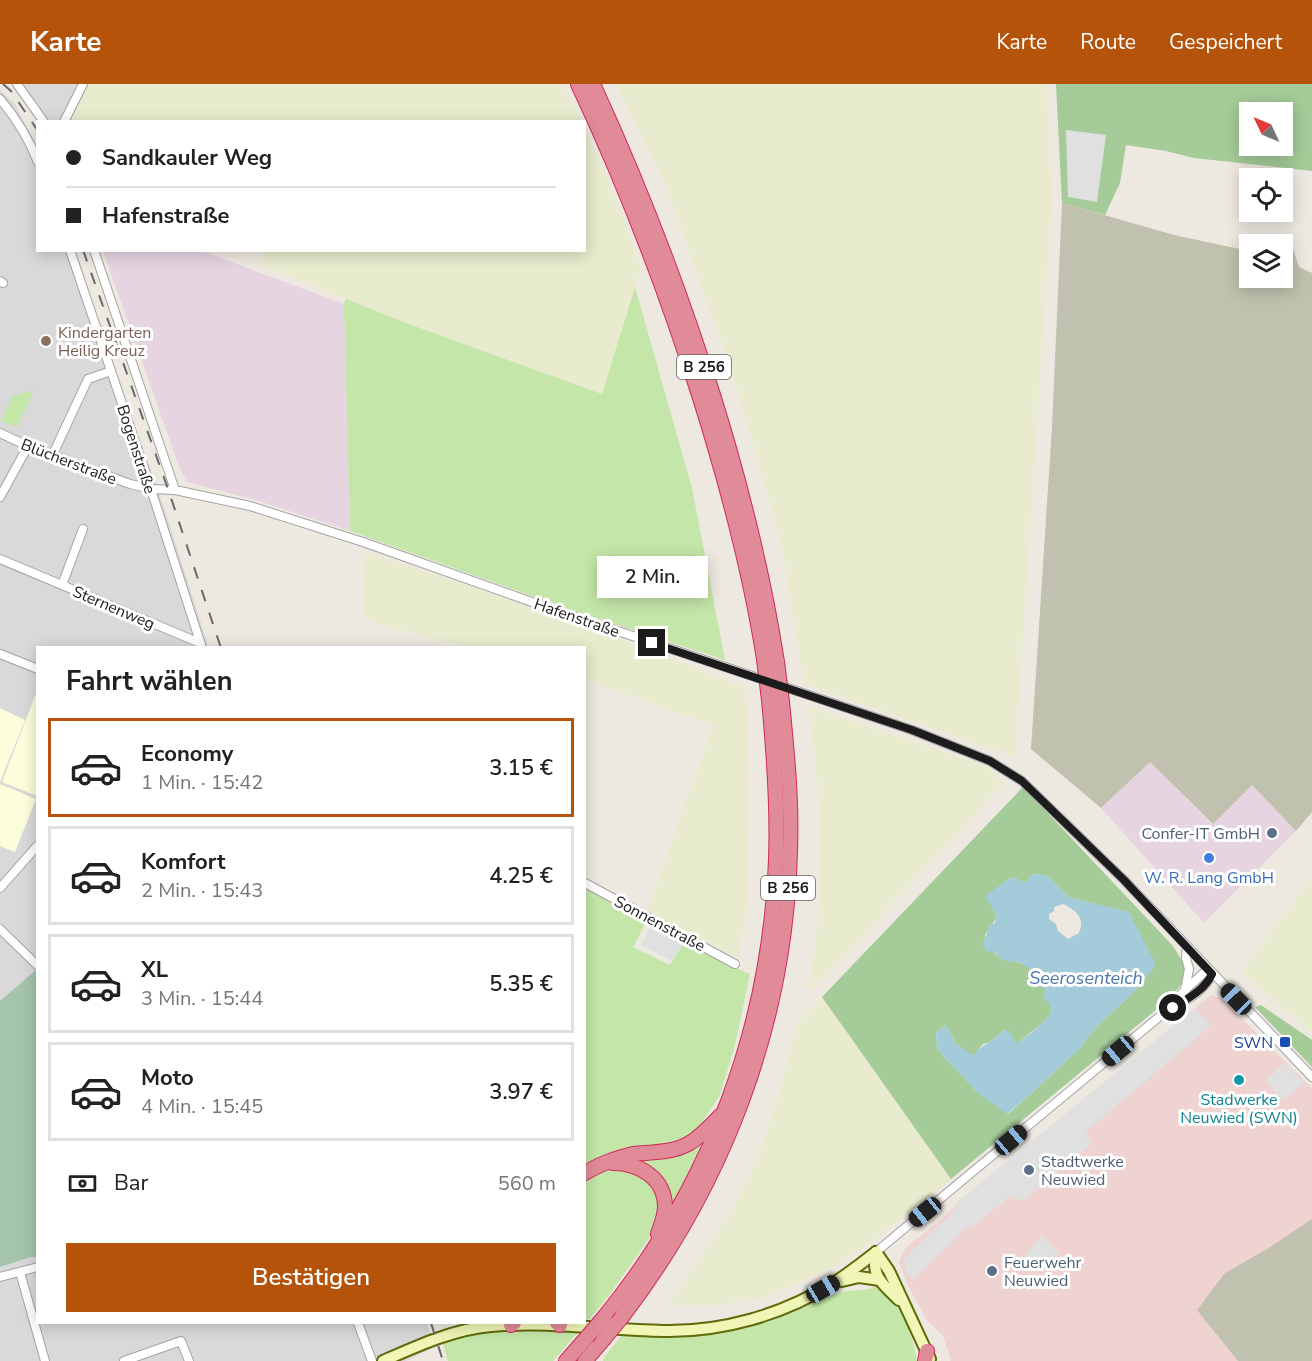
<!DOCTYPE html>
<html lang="de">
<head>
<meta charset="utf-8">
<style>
  :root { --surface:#fff; --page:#f6f6f6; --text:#222; --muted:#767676; --line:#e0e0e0; --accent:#b45309 }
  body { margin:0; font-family:"Nunito Sans",sans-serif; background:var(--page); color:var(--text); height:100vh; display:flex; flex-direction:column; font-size:22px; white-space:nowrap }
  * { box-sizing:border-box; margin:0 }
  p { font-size:20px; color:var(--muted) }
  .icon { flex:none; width:33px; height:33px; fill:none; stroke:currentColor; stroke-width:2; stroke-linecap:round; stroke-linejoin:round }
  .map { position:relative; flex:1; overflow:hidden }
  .panel { position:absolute; left:36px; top:562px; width:550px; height:678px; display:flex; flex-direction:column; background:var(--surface); border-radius:0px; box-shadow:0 3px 15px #0003 }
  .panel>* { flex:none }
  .banner { position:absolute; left:36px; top:36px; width:550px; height:132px; border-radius:0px; box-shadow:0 3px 15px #0003; display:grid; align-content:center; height:132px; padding:0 30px; background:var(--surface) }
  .needle { width:39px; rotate:314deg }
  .tools { position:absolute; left:1239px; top:18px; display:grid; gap:12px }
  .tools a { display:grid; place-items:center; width:54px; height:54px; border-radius:0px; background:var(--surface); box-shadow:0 3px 15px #0003; font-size:30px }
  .end { position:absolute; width:27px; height:27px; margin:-14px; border:8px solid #1c1c1c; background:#fff; box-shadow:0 0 0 3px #fff }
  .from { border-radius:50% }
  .bubble { position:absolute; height:42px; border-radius:0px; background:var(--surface); box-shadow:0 3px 15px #0003; font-size:20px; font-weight:600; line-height:42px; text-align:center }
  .car { position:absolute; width:18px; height:36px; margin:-18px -9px; border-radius:8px; box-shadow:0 0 4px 2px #0007; background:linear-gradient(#222 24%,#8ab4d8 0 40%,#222 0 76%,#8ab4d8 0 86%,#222 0) }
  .banner b { display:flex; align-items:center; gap:21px; height:57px; font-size:22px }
  .banner b+b { border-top:2px solid var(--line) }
  .banner i { width:15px; height:15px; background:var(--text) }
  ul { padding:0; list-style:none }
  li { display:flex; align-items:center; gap:18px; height:99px; margin:0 12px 9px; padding:0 18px; border:3px solid var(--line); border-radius:0px }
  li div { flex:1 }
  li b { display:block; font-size:22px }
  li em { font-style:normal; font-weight:600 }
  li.on { border-color:var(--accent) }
  li>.icon { width:54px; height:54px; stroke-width:1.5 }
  h2 { padding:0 30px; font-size:27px; line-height:72px }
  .pay { display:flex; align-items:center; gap:15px; height:66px; padding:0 30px; font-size:22px }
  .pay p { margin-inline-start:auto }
  .primary-button { display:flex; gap:12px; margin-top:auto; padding:12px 30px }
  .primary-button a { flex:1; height:69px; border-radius:0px; background:var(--accent); color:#fff; font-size:24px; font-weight:600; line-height:69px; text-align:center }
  header { display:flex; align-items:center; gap:36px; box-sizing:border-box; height:84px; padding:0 30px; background:var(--accent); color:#fff }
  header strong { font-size:28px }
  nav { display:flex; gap:33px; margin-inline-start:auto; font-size:21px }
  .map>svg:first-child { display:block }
</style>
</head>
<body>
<header>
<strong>Karte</strong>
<nav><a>Karte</a><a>Route</a><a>Gespeichert</a></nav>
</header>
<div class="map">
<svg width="1312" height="1277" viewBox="0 0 1312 1277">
  <rect width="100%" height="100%" fill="#ede9e1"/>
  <g fill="#dad9d9">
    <path d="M20,0h69l-19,38 -21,-1z"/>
    <path d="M0,6l15,14 22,42 1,104 38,1 40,125 42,113 51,159h-171l-1,321 -37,32z"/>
    <path d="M31,1173h6l1,66h389l8,24 -29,14h-406v-94z"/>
  </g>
  <path fill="#eed3d1" d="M1211,911l11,4 90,89v273h-361l-8,-25 -17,-17 -20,-37 -7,-21 7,-13 70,-59z"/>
  <g fill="#e6d4e1">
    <path d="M103,167h99l142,53 6,227 -91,-30 -72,-19 -7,-13z"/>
    <path d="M1150,678l62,62 40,-39 44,46 -92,92 -103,-115z"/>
  </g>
  <g fill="#fcfdda">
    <path d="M37,607l1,105h-1l-35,-14z"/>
    <path d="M0,624l25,12 -25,62z"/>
    <path d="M0,700l36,15 -21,53 -15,-6z"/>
  </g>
  <g fill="#c0c1ae">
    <path d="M1062,119l112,32 75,16 1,27h32l1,-29 9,-3 7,21 13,6v539l-16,19 -44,-46 -39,39 -63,-62 -49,46 -70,-59 21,-322z"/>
    <path d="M1312,1135v142h-74l-41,-51 28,-37 44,-25z"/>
  </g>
  <g fill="#e8ebcd">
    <path d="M89,0h472l20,37h-511z"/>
    <path d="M616,0h430l6,114 -37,560 -8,-4 -203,-70 -23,-142 -50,-172 -67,-189z"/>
    <path d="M585,46l13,26 25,61 18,53 -7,17 -31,107 -197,-71 -146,-58 5,-15h320z"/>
    <path d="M365,468l203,67 178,69 3,88 -1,124 -10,58 -91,-47 66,-186 -128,-45v-32h-115l-90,-23 -10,-5 -6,-4z"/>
    <path d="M809,623l178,59 17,17 -184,199 -11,8 9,-71 2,-44 -1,-74z"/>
    <path d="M1312,793v156l-71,-61z"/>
    <path d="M822,913l129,182 -76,60 -33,24 -79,36 -50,6h-45l67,-101 24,-51 21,-63 16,-67z"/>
  </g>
  <g fill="#c4e6a8">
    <path d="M635,203l57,201 33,172 -150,-49 -225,-80 -6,-227 2,-5 60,24 196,71z"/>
    <path d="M34,306l-17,37 -16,-6 11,-25z"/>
    <path d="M585,803l61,35 -13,25 37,18 13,-21 67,30 -15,71 -15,50 -25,38 -33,13 -48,7 -29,10z"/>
    <path d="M707,1051l-39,77v-8l-40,-46z"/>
    <path d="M609,1084l24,2 21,17 6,18 -4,21 -8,14 -38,54 -21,26 -4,-1v-140l11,-6z"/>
    <path d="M877,1201c25,22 34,44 40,76h-314l2,-5 18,-22c51,6 101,2 150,-14 23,-8 45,-21 69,-28 11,-3 25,0 35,-7z"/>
    <path d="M485,1248h93l-25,29h-105l-5,-17 22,-8z"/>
  </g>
  <g fill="#a4cb98" fill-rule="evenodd">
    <path d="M1056,0h256v87l-118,-13 -28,-7 -40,-6 -6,38 -15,32 -43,-12zM1250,28h32v34h-32z"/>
    <path d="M1023,703l150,159 17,28 -22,26 -217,179 -129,-182zM1033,790l14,2 21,21 61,16 2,82 -34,31 -19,24 -45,42 -25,22 -31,-22 -40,-43 -1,-16 10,-8 10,19 17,12 10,-12 7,-2 14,-12 12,14 28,-22 7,-9v-5l-6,-19 -12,-20 -17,-8 -20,-6 -11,-15v-5l12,-18 -11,-21 26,-19 14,6z"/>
    <path d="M1261,921l51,35v27l-57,-60z"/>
  </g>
  <path fill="#a4c5aa" d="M37,885v288h-6l-31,10v-266z"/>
  <g fill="#e0e0e0">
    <path d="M1066,46l40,5 -9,67 -29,-5z"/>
    <path d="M651,842l32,17 -11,18 -31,-16z"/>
    <path d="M1195,924l16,18 -126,106 7,12 -69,57 -13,-5 -37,31 -4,-2 -56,55 -9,-11 2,-3 -3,-6 56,-54 -3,-3z"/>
    <path d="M1285,978l19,20 -20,19 -19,-20z"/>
    <path d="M1042,1151l17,18 -18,17 -16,-15z"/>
  </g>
  <path fill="#a3cbd9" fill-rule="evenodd" d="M1033,790l14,2 21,21 61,15 27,53 -25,30 -34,31 -19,24 -45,42 -26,22 -30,-22 -40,-43 -1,-16 10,-8 10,19 17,11c7,-7 8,-8 17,-13 6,-4 10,-10 17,-13 4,5 5,10 10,14 7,-5 37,-25 34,-35 -2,-5 -6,-7 -8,-13l3,-2 -1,-4 -5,-2c0,-15 -12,-20 -23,-26 -9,3 -18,-3 -24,-10l-6,1 -5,-8c4,-5 5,-13 8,-20h4l3,-7 -12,-21 27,-19 14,6zM1063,820c12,5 23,15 16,28v1l-11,6 -10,-8 -2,-7 -7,-5v-5l5,-3v-4z"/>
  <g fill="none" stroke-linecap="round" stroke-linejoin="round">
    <g stroke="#a3a3a3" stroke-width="10">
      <g id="street">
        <path d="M17,0l27,38"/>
        <path d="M0,15c16,19 29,40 38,63"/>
        <path d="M64,38l19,-38"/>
        <path d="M70,166l78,230 54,168"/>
        <path d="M94,166l81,240"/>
        <path d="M0,197l3,2"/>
        <path d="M0,349l28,13 102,38 21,5 24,1 75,16 113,36 183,65 221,74"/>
        <path d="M53,370l35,-75 23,-8"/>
        <path d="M0,413l28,-51"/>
        <path d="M0,475l200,84"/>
        <path d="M62,501l21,-56"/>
        <path d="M0,570l38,15"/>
        <path d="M779,601l133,45 78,31 32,20 102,99 188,197"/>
        <path d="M585,799l150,81"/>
        <path d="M0,804l38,-43"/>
        <path d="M0,845l38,37"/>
        <path d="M1185,906l4,-21 -3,-11 1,-11"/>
        <path d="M1170,926c16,-10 34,-18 42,-36"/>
        <path d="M876,1168l283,-235 26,-27 23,-21"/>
        <path d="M20,1188l25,89"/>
        <path d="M0,1193l38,-10"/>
        <path d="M358,1239l14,38"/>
        <path d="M124,1277l57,-20 8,20"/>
      </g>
    </g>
    <g stroke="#5d6c09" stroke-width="14">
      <g id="secondary">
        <path d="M876,1168l13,19 41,88"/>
        <path d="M876,1168c-5,24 6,32 23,48"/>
        <path d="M842,1197l17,-4 21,3"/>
        <path d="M383,1277c34,-15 71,-32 108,-35 58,-5 115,4 173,5 58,1 118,-16 168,-47 16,-10 30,-21 44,-32"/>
      </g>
    </g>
    <g stroke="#cf2a5c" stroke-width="16">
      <g id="highway">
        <path d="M578,0c48,102 88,207 122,314 27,86 50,172 64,261"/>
        <path d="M593,0c47,102 87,206 121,314 27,87 49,174 63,264"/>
        <path d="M613,1079c26,0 52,15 52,44 0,9 -4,18 -7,27"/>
        <path d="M585,1089c13,-8 33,-16 48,-19 18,-2 39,-1 55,-10 13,-7 22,-18 32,-28"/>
        <path d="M605,1232c106,-131 165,-289 171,-457 2,-53 -2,-106 -7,-159"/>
        <path d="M622,1233c103,-134 164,-296 168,-466 2,-50 -3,-99 -8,-149"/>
        <path d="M557,1239l3,2"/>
        <path d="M511,1241l3,-2"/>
        <path d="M566,1277l21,-24"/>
        <path d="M585,1277l18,-21"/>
        <path d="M925,1277l2,-10"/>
      </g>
    </g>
    <use href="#street" stroke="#fff" stroke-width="8"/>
    <use href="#secondary" stroke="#f0f6b6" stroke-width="10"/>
    <use href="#highway" stroke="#e28b98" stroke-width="14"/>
    <g stroke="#6a6a6a" stroke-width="2" stroke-dasharray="12 12" stroke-linecap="butt">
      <path d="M3,0l8,7 27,40"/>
      <path d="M83,166l85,239 53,159"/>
      <path d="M431,1239l12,38"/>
    </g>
    <g stroke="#cf2a5c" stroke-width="16" stroke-linecap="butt">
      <g id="highway-bridge">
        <path d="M764,575l5,41"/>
        <path d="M777,578l5,40"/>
        <path d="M587,1253l18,-21"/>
        <path d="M603,1256l19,-23"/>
      </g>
    </g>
    <use href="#highway-bridge" stroke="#e28b98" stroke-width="14"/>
  </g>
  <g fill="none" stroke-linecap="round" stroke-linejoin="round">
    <path stroke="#1c1c1c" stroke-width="8" d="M652,559l260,87 78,31 32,20 102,99 88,94c-8,17 -24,24 -39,34"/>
  </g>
  <circle fill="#8d6e63" stroke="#fff" stroke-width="2" cx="46" cy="257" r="6"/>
  <g fill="#5c6f8a" stroke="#fff" stroke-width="2">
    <circle cx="1272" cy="749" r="6"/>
    <circle cx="1029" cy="1086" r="6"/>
    <circle cx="992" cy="1187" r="6"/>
  </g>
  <circle fill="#3f7fe0" stroke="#fff" stroke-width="2" cx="1209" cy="774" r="6"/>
  <rect fill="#1a4fb4" stroke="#fff" stroke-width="2" x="1279" y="952" width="12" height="12" rx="3"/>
  <circle fill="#0f9aa8" stroke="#fff" stroke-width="2" cx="1239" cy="996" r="6"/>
  <g text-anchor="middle" stroke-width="6" stroke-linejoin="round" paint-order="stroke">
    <g fill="#fff" stroke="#606060" stroke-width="1.5">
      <rect x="677" y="271" width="54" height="24" rx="4.5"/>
      <rect x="761" y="792" width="54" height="24" rx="4.5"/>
    </g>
    <g font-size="15" font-weight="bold" fill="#1c1c1c">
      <text x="704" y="288">B 256</text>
      <text x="788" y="809">B 256</text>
    </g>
    <g font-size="16" fill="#785e54" stroke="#fff" text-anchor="start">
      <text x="58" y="254">Kindergarten<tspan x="58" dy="18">Heilig Kreuz</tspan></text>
    </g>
    <g font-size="16" fill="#1c1c1c" stroke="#fff">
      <text transform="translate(137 365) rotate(72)" y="6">Bogenstraße</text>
      <text transform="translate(69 377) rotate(21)" y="6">Blücherstraße</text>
      <text transform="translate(114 523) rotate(23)" y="6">Sternenweg</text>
      <text transform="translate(577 533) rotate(19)" y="6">Hafenstraße</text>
      <text transform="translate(660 839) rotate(28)" y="6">Sonnenstraße</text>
    </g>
    <g font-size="16" fill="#4e5e75" stroke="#fff" text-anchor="start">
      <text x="1260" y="755" text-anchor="end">Confer-IT GmbH</text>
      <text x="1041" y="1083">Stadtwerke<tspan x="1041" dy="18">Neuwied</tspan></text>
      <text x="1004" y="1184">Feuerwehr<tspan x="1004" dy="18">Neuwied</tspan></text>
    </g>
    <g font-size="16" fill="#366cbe" stroke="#fff">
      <text x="1209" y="799">W. R. Lang GmbH</text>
    </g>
    <g font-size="16" fill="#164399" stroke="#fff" text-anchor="end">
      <text x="1273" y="964">SWN</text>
    </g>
    <g font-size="16" fill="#0d838f" stroke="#fff">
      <text x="1239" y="1021">Stadwerke<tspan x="1239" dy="18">Neuwied (SWN)</tspan></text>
    </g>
    <g font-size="18" font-style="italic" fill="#4d76a7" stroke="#fff">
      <text x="1086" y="900">Seerosenteich</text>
    </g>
  </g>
</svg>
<div class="tools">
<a><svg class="needle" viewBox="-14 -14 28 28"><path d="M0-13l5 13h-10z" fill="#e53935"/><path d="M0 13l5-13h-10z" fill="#767676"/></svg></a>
<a><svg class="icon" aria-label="locate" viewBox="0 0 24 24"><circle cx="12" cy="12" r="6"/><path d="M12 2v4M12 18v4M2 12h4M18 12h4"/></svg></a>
<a><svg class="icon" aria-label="layers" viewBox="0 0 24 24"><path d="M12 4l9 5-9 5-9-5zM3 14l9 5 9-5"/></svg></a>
</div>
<i class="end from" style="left:1173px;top:924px"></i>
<i class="end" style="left:652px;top:559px"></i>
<div class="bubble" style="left:597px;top:472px;width:111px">2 Min.</div>
<i class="car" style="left:1236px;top:915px;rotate:316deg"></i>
<i class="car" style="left:1118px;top:967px;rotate:230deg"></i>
<i class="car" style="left:1011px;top:1056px;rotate:50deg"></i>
<i class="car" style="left:925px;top:1128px;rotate:231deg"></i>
<i class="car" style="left:823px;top:1205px;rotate:60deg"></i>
<div class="banner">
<b><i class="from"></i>Sandkauler Weg</b>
<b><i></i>Hafenstraße</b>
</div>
<section class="panel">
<h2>Fahrt wählen</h2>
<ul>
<li class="on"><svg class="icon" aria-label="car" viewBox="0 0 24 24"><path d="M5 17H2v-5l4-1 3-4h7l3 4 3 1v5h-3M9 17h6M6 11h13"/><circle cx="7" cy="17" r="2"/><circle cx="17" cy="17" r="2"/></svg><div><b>Economy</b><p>1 Min. · 15:42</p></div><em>3.15 €</em></li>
<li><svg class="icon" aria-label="car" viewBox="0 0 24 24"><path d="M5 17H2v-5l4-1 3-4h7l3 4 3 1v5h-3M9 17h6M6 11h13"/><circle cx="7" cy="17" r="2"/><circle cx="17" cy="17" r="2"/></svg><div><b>Komfort</b><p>2 Min. · 15:43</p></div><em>4.25 €</em></li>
<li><svg class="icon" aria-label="car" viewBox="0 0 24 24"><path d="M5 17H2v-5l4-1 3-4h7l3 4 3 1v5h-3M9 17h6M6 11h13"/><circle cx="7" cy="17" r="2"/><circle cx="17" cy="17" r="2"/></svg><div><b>XL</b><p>3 Min. · 15:44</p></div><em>5.35 €</em></li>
<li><svg class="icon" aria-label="car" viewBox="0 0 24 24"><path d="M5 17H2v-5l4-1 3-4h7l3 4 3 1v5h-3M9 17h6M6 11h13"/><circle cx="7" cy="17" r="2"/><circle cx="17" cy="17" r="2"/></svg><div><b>Moto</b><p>4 Min. · 15:45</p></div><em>3.97 €</em></li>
</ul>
<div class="pay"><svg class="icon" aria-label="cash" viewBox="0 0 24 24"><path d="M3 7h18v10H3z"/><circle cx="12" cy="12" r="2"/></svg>Bar<p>560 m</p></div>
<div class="primary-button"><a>Bestätigen</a></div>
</section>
</div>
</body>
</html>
